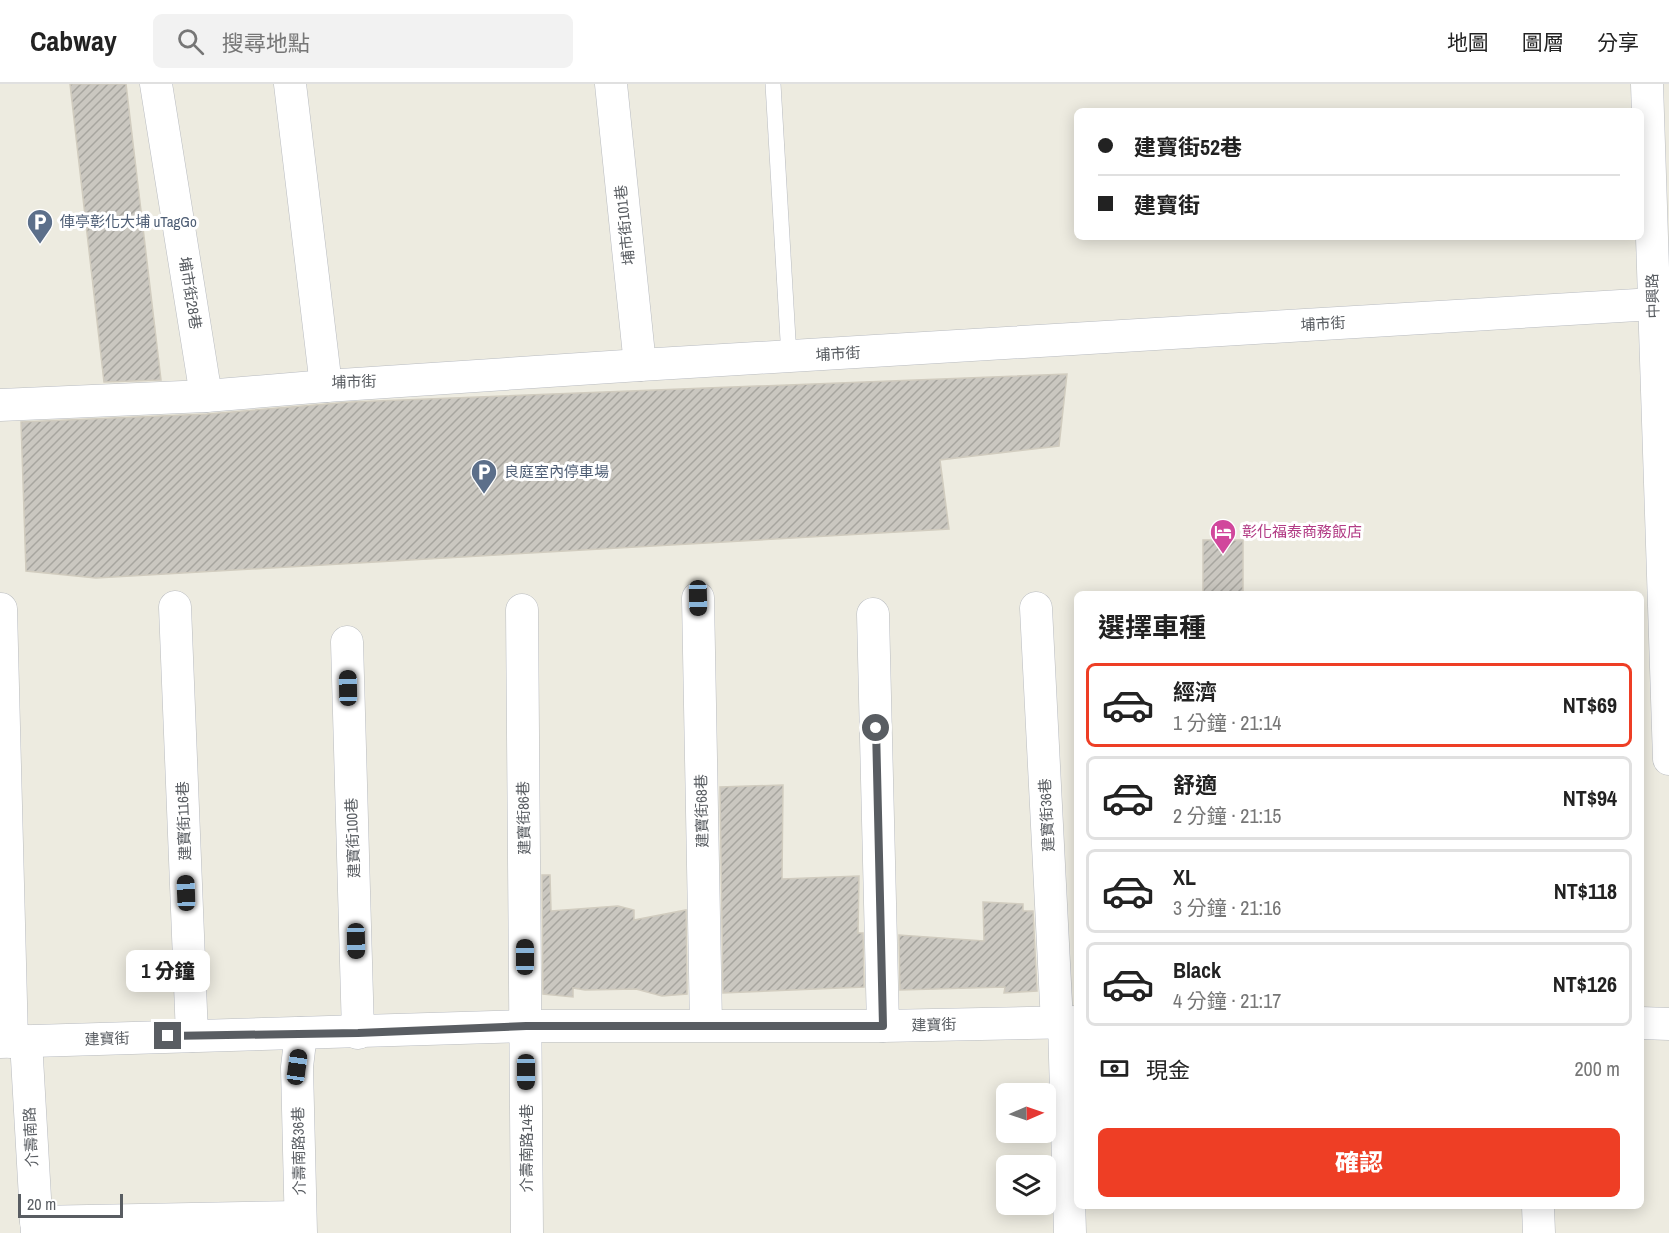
<!DOCTYPE html>
<html lang="zh-TW">
<head>
<meta charset="utf-8">
<style>
  :root { --surface:#fff; --page:#f2f2f2; --text:#222; --muted:#767676; --line:#e0e0e0; --accent:#ee3e25 }
  body { margin:0; font-family:"Archivo Narrow","Noto Sans TC",sans-serif; background:var(--page); color:var(--text); height:100vh; display:flex; flex-direction:column; font-size:22px; white-space:nowrap }
  * { box-sizing:border-box; margin:0 }
  p { font-size:20px; color:var(--muted) }
  .icon { flex:none; width:33px; height:33px; fill:none; stroke:currentColor; stroke-width:2; stroke-linecap:round; stroke-linejoin:round }
  .map { position:relative; flex:1; overflow:hidden }
  .panel { position:absolute; left:1074px; top:507px; width:570px; height:618px; display:flex; flex-direction:column; background:var(--surface); border-radius:9px; box-shadow:0 3px 15px #0003 }
  .panel>* { flex:none }
  .hud { position:absolute; left:1074px; top:24px; width:570px; height:132px; border-radius:9px; box-shadow:0 3px 15px #0003; display:grid; align-content:center; height:132px; padding:0 24px; background:var(--surface) }
  .needle { width:39px; rotate:88deg }
  .fabs { position:absolute; left:996px; top:999px; display:grid; gap:12px }
  .fabs a { display:grid; place-items:center; width:60px; height:60px; border-radius:9px; background:var(--surface); box-shadow:0 3px 15px #0003; font-size:30px }
  .scale { position:absolute; left:18px; bottom:15px; width:105px; box-sizing:border-box; padding-left:6px; border:3px solid #595d62; border-top:0; font-size:16px; line-height:21px; white-space:nowrap; color:#595d62; -webkit-text-stroke:4px #fff; paint-order:stroke }
  .end { position:absolute; width:27px; height:27px; margin:-14px; border:8px solid #595d62; background:#fff; box-shadow:0 0 0 3px #fff }
  .from { border-radius:50% }
  .bubble { position:absolute; height:42px; border-radius:9px; background:var(--surface); box-shadow:0 3px 15px #0003; font-size:20px; font-weight:800; line-height:42px; text-align:center }
  .car { position:absolute; width:18px; height:36px; margin:-18px -9px; border-radius:8px; box-shadow:0 0 4px 2px #0007; background:linear-gradient(#222 24%,#8ab4d8 0 40%,#222 0 76%,#8ab4d8 0 86%,#222 0) }
  .hud b { display:flex; align-items:center; gap:21px; height:57px; font-size:22px }
  .hud b+b { border-top:2px solid var(--line) }
  .hud i { width:15px; height:15px; background:var(--text) }
  ul { padding:0; list-style:none }
  li { display:flex; align-items:center; gap:18px; height:84px; margin:0 12px 9px; padding:0 12px; border:3px solid var(--line); border-radius:9px }
  li div { flex:1 }
  li b { display:block; font-size:22px }
  li em { font-style:normal; font-weight:800 }
  li.current { border-color:var(--accent) }
  li>.icon { width:54px; height:54px; stroke-width:1.5 }
  h2 { padding:0 24px; font-size:27px; line-height:72px }
  .pay { display:flex; align-items:center; gap:15px; height:66px; padding:0 24px; font-size:22px }
  .pay p { margin-inline-start:auto }
  .action { display:flex; gap:12px; margin-top:auto; padding:12px 24px }
  .action a { flex:1; height:69px; border-radius:9px; background:var(--accent); color:#fff; font-size:24px; font-weight:800; line-height:69px; text-align:center }
  header { display:flex; align-items:center; gap:36px; box-sizing:border-box; height:84px; padding:0 30px; background:var(--surface); border-bottom:2px solid var(--line) }
  header strong { font-size:28px }
  nav { display:flex; gap:33px; margin-inline-start:auto; font-size:21px }
  .search { width:420px; height:54px; background:var(--page); display:flex; align-items:center; gap:15px; box-sizing:border-box; padding:0 21px; border-radius:9px; color:var(--muted); font-size:22px }
  .map>svg:first-child { display:block }
</style>
</head>
<body>
<header>
<strong>Cabway</strong>
<div class="search"><svg class="icon" aria-label="search" viewBox="0 0 24 24"><circle cx="10" cy="10" r="6"/><path d="M15 15l6 6"/></svg>搜尋地點</div>
<nav><a>地圖</a><a>圖層</a><a>分享</a></nav>
</header>
<div class="map">
<svg width="1669" height="1149" viewBox="0 0 1669 1149">
  <defs>
    <pattern id="building-hatch" width="6" height="6" patternUnits="userSpaceOnUse" patternTransform="scale(1.5)"><rect width="6" height="6" fill="#cac7c0"/><path d="M-1 1l2-2M0 6l6-6M5 7l2-2" fill="none" stroke="#a7a59f"/></pattern>
  </defs>
  <rect width="100%" height="100%" fill="#edebe0"/>
  <g fill="url(#building-hatch)" stroke="#d1ccbf" stroke-width="1.5">
    <path d="M70,0h56l35,296 -57,2z"/>
    <path d="M1067,290l-8,72 -119,14 9,69 -853,49 -70,-7 -5,-149 186,-8 144,-12z"/>
    <rect x="1203" y="456" width="40" height="54"/>
    <path d="M783,701l-1,94 77,-3 -1,57h5l1,54 -141,6 -3,-206z"/>
    <path d="M542,791h8l1,36 67,-5 16,4v10l52,-10 1,84 -25,2 -26,-7 -51,1 -12,-2v9l-30,-3z"/>
    <path d="M983,818l40,2v7h10l4,80 -33,2 1,-6 -105,3 -1,-55 85,6z"/>
  </g>
  <g fill="none" stroke-linecap="round" stroke-linejoin="round">
    <g stroke="#b8bbc0" stroke-width="16">
      <path id="lane" d="M773,0l16,273"/>
    </g>
    <g stroke="#b8bbc0" stroke-width="33">
      <g id="street">
        <path d="M156,0l50,312"/>
        <path d="M290,0l36,302"/>
        <path d="M611,0l29,281"/>
        <path d="M1647,0l22,675"/>
        <path d="M0,321l206,-9 120,-10 314,-21 1014,-61"/>
        <path d="M698,514l8,427"/>
        <path d="M175,523l17,429"/>
        <path d="M1036,524l21,415"/>
        <path d="M1,525l11,433"/>
        <path d="M522,526l5,623"/>
        <path d="M873,530l10,412"/>
        <path d="M347,558l11,391"/>
        <path d="M1064,938l6,211"/>
        <path d="M1641,939l28,1"/>
        <path d="M26,957l11,192"/>
        <path d="M0,958l526,-16h357l194,-4"/>
        <path d="M1538,1122l1,27"/>
        <path d="M36,1138l264,-5"/>
        <path d="M301,1149l-4,-166 4,-34"/>
      </g>
    </g>
    <use href="#lane" stroke="#fff" stroke-width="15"/>
    <use href="#street" stroke="#fff" stroke-width="32"/>
  </g>
  <g fill="none" stroke-linecap="round" stroke-linejoin="round">
    <path stroke="#595d62" stroke-width="8" d="M168,952l190,-3 168,-7h357l-7,-298"/>
  </g>
  <defs>
    <g id="parking-pin" transform="scale(1.35)"><path d="M0 17L-7.5 6A9.5 9.5 0 1 1 7.5 6Z" fill="#5c6f8a" stroke="#fff"/><path d="M-3.5-5.5H1a3.5 3.5 0 0 1 0 7H-1V5.5H-3.5ZM-1-3.4V-.6H.8a1.4 1.4 0 0 0 0-2.8Z" fill="#fff"/></g>
    <g id="hotel-pin" transform="scale(1.35)"><path d="M0 17L-7.5 6A9.5 9.5 0 1 1 7.5 6Z" fill="#d1479c" stroke="#fff"/><path d="M-6-4.5h1.5V1H6V5H4.5V3h-9V5H-6ZM-4 0a1.8 1.8 0 1 1 3.6 0ZM.5 0V-2.5h3Q6-2.5 6 0Z" fill="#fff"/></g>
  </defs>
  <g fill-rule="evenodd">
    <use href="#parking-pin" x="40" y="138"/>
    <use href="#parking-pin" x="484" y="388"/>
    <use href="#hotel-pin" x="1223" y="448"/>
  </g>
  <g text-anchor="middle" stroke-width="6" stroke-linejoin="round" paint-order="stroke">
    <g font-size="15" fill="#4e5e75" stroke="#fff" text-anchor="start">
      <text x="60" y="143">俥亭彰化大埔 uTagGo</text>
      <text x="504" y="393">良庭室內停車場</text>
    </g>
    <g font-size="15" fill="#595d62" stroke="#fff">
      <text transform="translate(625 141) rotate(-96)" y="5">埔市街101巷</text>
      <text transform="translate(190 209) rotate(81)" y="5">埔市街28巷</text>
      <text transform="translate(1653 212) rotate(-92)" y="5">中興路</text>
      <text transform="translate(1323 240) rotate(-3)" y="5">埔市街</text>
      <text transform="translate(838 270) rotate(-3)" y="5">埔市街</text>
      <text transform="translate(354 298) rotate(-1)" y="5">埔市街</text>
      <text transform="translate(702 727) rotate(-91)" y="5">建寶街68巷</text>
      <text transform="translate(1047 731) rotate(-93)" y="5">建寶街36巷</text>
      <text transform="translate(524 734) rotate(-91)" y="5">建寶街86巷</text>
      <text transform="translate(184 737) rotate(-92)" y="5">建寶街116巷</text>
      <text transform="translate(353 754) rotate(-92)" y="5">建寶街100巷</text>
      <text transform="translate(934 941) rotate(-1)" y="5">建寶街</text>
      <text transform="translate(107 955) rotate(-2)" y="5">建寶街</text>
      <text transform="translate(31 1053) rotate(-93)" y="5">介壽南路</text>
      <text transform="translate(527 1064) rotate(-90)" y="5">介壽南路14巷</text>
      <text transform="translate(299 1067) rotate(-91)" y="5">介壽南路36巷</text>
    </g>
    <g font-size="15" fill="#b23c85" stroke="#fff" text-anchor="start">
      <text x="1242" y="453">彰化福泰商務飯店</text>
    </g>
  </g>
</svg>
<div class="fabs">
<a><svg class="needle" viewBox="-14 -14 28 28"><path d="M0-13l5 13h-10z" fill="#e53935"/><path d="M0 13l5-13h-10z" fill="#767676"/></svg></a>
<a><svg class="icon" aria-label="layers" viewBox="0 0 24 24"><path d="M12 4l9 5-9 5-9-5zM3 14l9 5 9-5"/></svg></a>
</div>
<div class="scale">20 m</div>
<i class="end from" style="left:876px;top:644px"></i>
<i class="end" style="left:168px;top:952px"></i>
<div class="bubble" style="left:126px;top:866px;width:84px">1 分鐘</div>
<i class="car" style="left:698px;top:514px;rotate:179deg"></i>
<i class="car" style="left:348px;top:604px;rotate:359deg"></i>
<i class="car" style="left:186px;top:809px;rotate:358deg"></i>
<i class="car" style="left:356px;top:857px;rotate:179deg"></i>
<i class="car" style="left:525px;top:873px;rotate:0deg"></i>
<i class="car" style="left:297px;top:983px;rotate:8deg"></i>
<i class="car" style="left:526px;top:988px;rotate:180deg"></i>
<div class="hud">
<b><i class="from"></i>建寶街52巷</b>
<b><i></i>建寶街</b>
</div>
<section class="panel">
<h2>選擇車種</h2>
<ul>
<li class="current"><svg class="icon" aria-label="car" viewBox="0 0 24 24"><path d="M5 17H2v-5l4-1 3-4h7l3 4 3 1v5h-3M9 17h6M6 11h13"/><circle cx="7" cy="17" r="2"/><circle cx="17" cy="17" r="2"/></svg><div><b>經濟</b><p>1 分鐘 · 21:14</p></div><em>NT$69</em></li>
<li><svg class="icon" aria-label="car" viewBox="0 0 24 24"><path d="M5 17H2v-5l4-1 3-4h7l3 4 3 1v5h-3M9 17h6M6 11h13"/><circle cx="7" cy="17" r="2"/><circle cx="17" cy="17" r="2"/></svg><div><b>舒適</b><p>2 分鐘 · 21:15</p></div><em>NT$94</em></li>
<li><svg class="icon" aria-label="car" viewBox="0 0 24 24"><path d="M5 17H2v-5l4-1 3-4h7l3 4 3 1v5h-3M9 17h6M6 11h13"/><circle cx="7" cy="17" r="2"/><circle cx="17" cy="17" r="2"/></svg><div><b>XL</b><p>3 分鐘 · 21:16</p></div><em>NT$118</em></li>
<li><svg class="icon" aria-label="car" viewBox="0 0 24 24"><path d="M5 17H2v-5l4-1 3-4h7l3 4 3 1v5h-3M9 17h6M6 11h13"/><circle cx="7" cy="17" r="2"/><circle cx="17" cy="17" r="2"/></svg><div><b>Black</b><p>4 分鐘 · 21:17</p></div><em>NT$126</em></li>
</ul>
<div class="pay"><svg class="icon" aria-label="cash" viewBox="0 0 24 24"><path d="M3 7h18v10H3z"/><circle cx="12" cy="12" r="2"/></svg>現金<p>200 m</p></div>
<div class="action"><a>確認</a></div>
</section>
</div>
</body>
</html>
